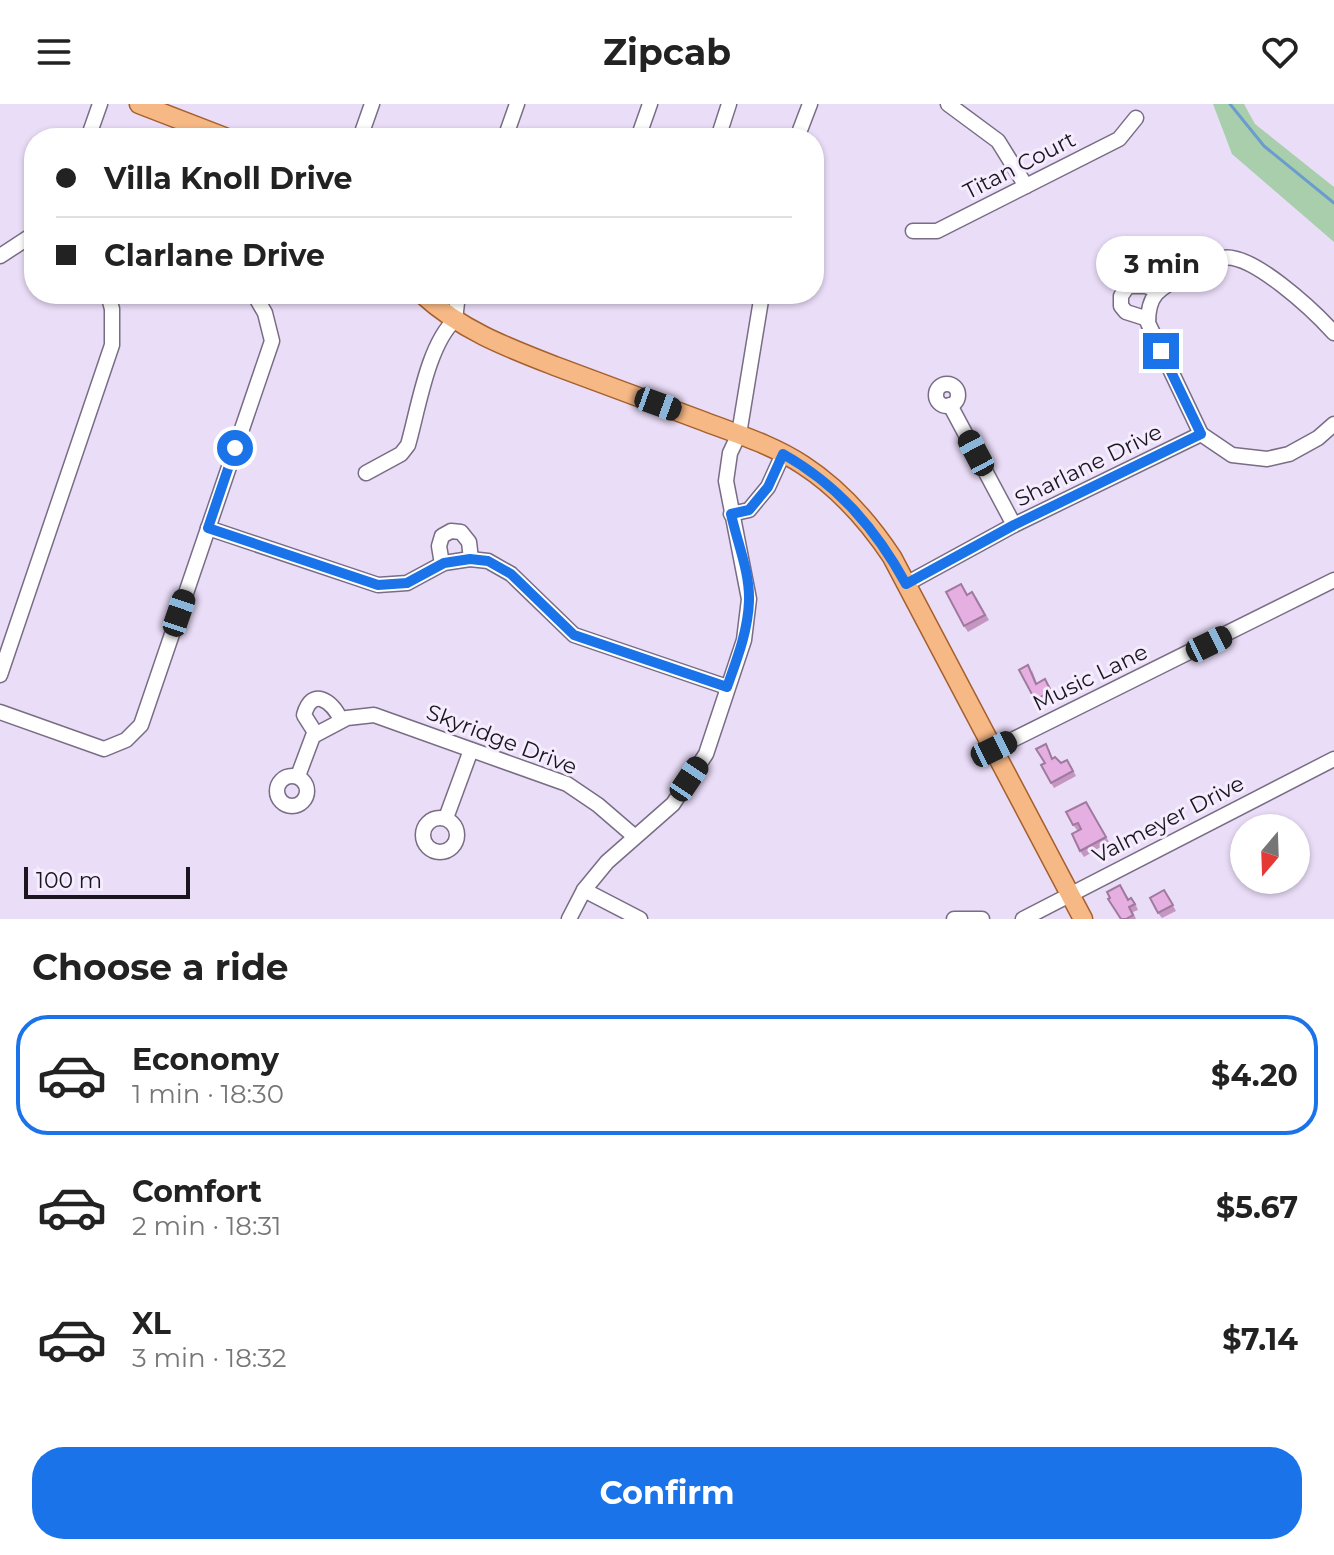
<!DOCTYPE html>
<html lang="en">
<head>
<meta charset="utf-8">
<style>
  :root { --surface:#fff; --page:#f2f2f2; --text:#222; --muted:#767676; --line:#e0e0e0; --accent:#1a73e8 }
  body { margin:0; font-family:Montserrat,sans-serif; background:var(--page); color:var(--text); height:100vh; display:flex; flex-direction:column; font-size:30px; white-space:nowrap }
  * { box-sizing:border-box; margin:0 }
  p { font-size:26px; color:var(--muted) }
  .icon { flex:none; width:44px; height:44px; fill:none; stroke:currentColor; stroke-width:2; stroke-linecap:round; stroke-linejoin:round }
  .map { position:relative; height:815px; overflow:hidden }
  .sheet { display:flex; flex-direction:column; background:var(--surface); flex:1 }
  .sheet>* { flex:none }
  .top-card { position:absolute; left:24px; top:24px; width:800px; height:176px; border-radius:32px; box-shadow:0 2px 6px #0004; display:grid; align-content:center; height:176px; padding:0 32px; background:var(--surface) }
  .needle { width:52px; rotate:199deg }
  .controls { position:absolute; left:1230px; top:710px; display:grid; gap:16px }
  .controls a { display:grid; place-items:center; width:80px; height:80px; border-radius:50%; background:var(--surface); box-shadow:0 2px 6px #0004; font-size:40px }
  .scale { position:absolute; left:24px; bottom:20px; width:166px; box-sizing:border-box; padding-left:8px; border:4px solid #1a151f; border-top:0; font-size:22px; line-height:28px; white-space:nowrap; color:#1a151f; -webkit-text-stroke:6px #f5edfd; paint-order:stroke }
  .end { position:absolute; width:36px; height:36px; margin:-18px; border:10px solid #1a73e8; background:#fff; box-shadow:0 0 0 4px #fff }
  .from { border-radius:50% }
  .bubble { position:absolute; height:56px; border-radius:28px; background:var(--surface); box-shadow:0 2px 6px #0004; font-size:26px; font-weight:700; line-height:56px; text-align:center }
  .car { position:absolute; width:24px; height:48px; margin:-24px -12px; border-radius:10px; box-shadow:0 0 6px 2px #0007; background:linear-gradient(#222 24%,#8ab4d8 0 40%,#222 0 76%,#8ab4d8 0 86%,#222 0) }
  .top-card b { display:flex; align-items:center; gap:28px; height:76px; font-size:30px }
  .top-card b+b { border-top:2px solid var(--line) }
  .top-card i { width:20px; height:20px; background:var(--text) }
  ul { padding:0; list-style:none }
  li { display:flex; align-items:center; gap:24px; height:120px; margin:0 16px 12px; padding:0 16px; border:4px solid transparent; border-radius:32px }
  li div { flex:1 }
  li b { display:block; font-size:30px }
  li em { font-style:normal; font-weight:700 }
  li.active { border-color:var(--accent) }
  li>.icon { width:72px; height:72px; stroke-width:1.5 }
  h2 { padding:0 32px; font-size:36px; line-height:96px }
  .primary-button { display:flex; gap:16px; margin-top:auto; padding:16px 32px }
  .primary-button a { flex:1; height:92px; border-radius:32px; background:var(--accent); color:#fff; font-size:32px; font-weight:700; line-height:92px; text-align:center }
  header { display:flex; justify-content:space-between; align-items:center; height:104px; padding:0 32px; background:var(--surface); font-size:36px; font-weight:700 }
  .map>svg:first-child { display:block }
</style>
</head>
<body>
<header><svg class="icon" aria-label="menu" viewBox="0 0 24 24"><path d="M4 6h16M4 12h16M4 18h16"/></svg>Zipcab<svg class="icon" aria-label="heart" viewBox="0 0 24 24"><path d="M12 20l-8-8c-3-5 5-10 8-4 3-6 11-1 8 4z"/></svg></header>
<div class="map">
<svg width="1334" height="815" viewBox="0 0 1334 815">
  <rect width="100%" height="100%" fill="#eaddf8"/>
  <path fill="#a9ceac" d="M1213,0h31l11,20 79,63v55l-102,-88z"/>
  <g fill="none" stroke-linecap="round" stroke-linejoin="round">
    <path stroke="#6b9ccd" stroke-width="3" d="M1230,0l34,42 70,57"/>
    <g stroke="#786d84" stroke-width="17">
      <g id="minor">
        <path d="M948,0l50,37 28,45"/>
        <path d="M88,34l12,-34"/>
        <path d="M360,34l12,-34"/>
        <path d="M505,34l12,-34"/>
        <path d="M638,34l12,-34"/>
        <path d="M718,34l11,-34"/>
        <path d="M797,34l13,-34"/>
        <path d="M913,127h24l182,-92 17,-21"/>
        <path d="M0,152l34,-22"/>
        <path d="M1148,215l-22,-7 -5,-6v-10l7,-10h17l15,4"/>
        <circle cx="947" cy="291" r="11"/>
        <path d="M950,301l64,120"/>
        <path d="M1201,330l-53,-111c0,-28 10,-34 34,-46 12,-6 27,-16 40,-19 29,-7 93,54 112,75"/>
        <path d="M366,369l35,-19 7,-9c10,-35 20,-101 47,-125l3,-26"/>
        <path d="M731,410l18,-4 19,-23 15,-33"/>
        <path d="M208,424l170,57 29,-2 37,-20 26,-4 18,2 23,13 63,61 153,52"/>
        <path d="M442,460l-3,-18 3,-10 9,-5 10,1 8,10 2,17"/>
        <path d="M906,480l108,-59 187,-91 31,21 35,4 22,-5 29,-16 16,-14"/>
        <path d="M0,571l112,-330v-36l-4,-15"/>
        <path d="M0,608l104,37 22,-9 15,-15 131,-384 -7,-28 -11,-19"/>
        <path d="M316,630l-12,-19c8,-29 28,-14 37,5"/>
        <path d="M994,645l340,-169"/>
        <circle cx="292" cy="687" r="15"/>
        <path d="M298,672l15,-40 34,-18 27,-3 193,69 31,21 36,31"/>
        <path d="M446,714l25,-68"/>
        <circle cx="440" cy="731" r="17"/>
        <path d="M584,786l56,29"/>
        <path d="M569,815l15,-29 23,-28 66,-58 33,-50 38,-114 5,-41 -23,-118 4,-28 9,-19 23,-140"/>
        <path d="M954,815h28"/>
        <path d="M1023,815l311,-160"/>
      </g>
    </g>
    <g stroke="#a5602d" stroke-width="21">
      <g id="major">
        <path d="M139,0l88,34"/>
        <path d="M422,190c39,36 84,53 133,72 49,18 99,37 148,55 34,13 70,24 100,44 37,24 65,56 89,92l191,362"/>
      </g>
    </g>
    <use href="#minor" stroke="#fff" stroke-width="14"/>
    <use href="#major" stroke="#f6b885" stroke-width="18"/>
  </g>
  <g fill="#c596c2">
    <path d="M968,490l8,3 13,23 -21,12 -4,-6z"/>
    <path d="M1032,566l5,14 12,1 6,11 -17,9 -3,-5z"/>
    <path d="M1049,645l4,10 8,4 10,3 5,10 -22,12 -3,-5 -6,-20z"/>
    <path d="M1086,698l23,40 -25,15 -4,-6 -3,-21 -4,-5z"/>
    <path d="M1120,781l9,14 6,4 3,7 -5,2 3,7h-15z"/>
    <path d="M1164,786l12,21 -14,7 -4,-5z"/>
  </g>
  <g fill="#e5afe1" stroke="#a07a9e" stroke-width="2">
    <path d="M961,480l6,11 5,-3 13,23 -21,11 -18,-34z"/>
    <path d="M1028,561l8,19 9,-5 6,12 -16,9 -16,-30z"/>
    <path d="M1046,640l6,15 3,-2 6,6 6,-3 6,11 -22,12 -10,-18 4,-2 -9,-14z"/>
    <path d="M1086,698l20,35 -26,14 -8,-17 9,-5 -3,-6 -5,2 -7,-13z"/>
    <path d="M1120,781l8,15 3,-2 4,6 -6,3 4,8 -7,4h-5l-13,-20 2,-1 -3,-6z"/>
    <path d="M1164,786l9,15 -15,8 -8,-15z"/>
  </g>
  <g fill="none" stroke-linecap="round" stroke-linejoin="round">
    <path stroke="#1a73e8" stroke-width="10" d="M235,344l-27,80 170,57 29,-2 37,-20 26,-4 18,2 23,13 63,61 153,52c10,-28 21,-56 22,-86 1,-29 -12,-59 -18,-87l18,-4 19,-23 15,-33c55,31 93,75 123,130l108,-59 187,-91 -40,-83"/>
  </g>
  <g text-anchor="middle" stroke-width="6" stroke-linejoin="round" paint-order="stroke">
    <g font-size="22" fill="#1a151f" stroke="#f5edfd">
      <text transform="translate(1019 61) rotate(-27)" y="8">Titan Court</text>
      <text transform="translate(1088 361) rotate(-26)" y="8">Sharlane Drive</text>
      <text transform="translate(1090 573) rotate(-26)" y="8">Music Lane</text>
      <text transform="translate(502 635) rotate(21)" y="8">Skyridge Drive</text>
      <text transform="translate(1168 715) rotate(-27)" y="8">Valmeyer Drive</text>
    </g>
  </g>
</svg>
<div class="controls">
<a><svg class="needle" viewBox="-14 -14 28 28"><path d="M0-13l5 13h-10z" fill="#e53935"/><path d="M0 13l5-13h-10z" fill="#767676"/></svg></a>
</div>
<div class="scale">100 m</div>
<i class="end from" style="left:235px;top:344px"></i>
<i class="end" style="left:1161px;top:247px"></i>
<div class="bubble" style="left:1096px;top:132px;width:132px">3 min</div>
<i class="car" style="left:658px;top:300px;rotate:110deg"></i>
<i class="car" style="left:976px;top:349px;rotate:332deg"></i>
<i class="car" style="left:179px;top:509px;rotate:19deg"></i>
<i class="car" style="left:1209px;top:540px;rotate:64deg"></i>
<i class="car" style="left:994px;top:645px;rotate:64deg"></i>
<i class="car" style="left:689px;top:675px;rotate:34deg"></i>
<div class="top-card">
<b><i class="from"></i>Villa Knoll Drive</b>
<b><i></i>Clarlane Drive</b>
</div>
</div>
<section class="sheet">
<h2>Choose a ride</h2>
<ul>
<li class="active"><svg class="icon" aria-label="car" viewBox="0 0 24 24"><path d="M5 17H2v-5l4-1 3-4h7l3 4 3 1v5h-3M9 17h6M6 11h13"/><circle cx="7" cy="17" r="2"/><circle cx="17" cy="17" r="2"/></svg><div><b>Economy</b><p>1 min · 18:30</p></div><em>$4.20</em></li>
<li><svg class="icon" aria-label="car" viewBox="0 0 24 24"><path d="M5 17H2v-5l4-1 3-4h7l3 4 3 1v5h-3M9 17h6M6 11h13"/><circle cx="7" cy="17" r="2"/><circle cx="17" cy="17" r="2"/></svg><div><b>Comfort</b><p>2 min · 18:31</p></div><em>$5.67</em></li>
<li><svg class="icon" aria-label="car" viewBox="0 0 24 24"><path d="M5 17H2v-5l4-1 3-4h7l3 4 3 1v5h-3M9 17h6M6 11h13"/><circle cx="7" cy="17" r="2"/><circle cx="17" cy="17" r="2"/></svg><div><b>XL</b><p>3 min · 18:32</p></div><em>$7.14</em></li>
</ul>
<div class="primary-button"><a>Confirm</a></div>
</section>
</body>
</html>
